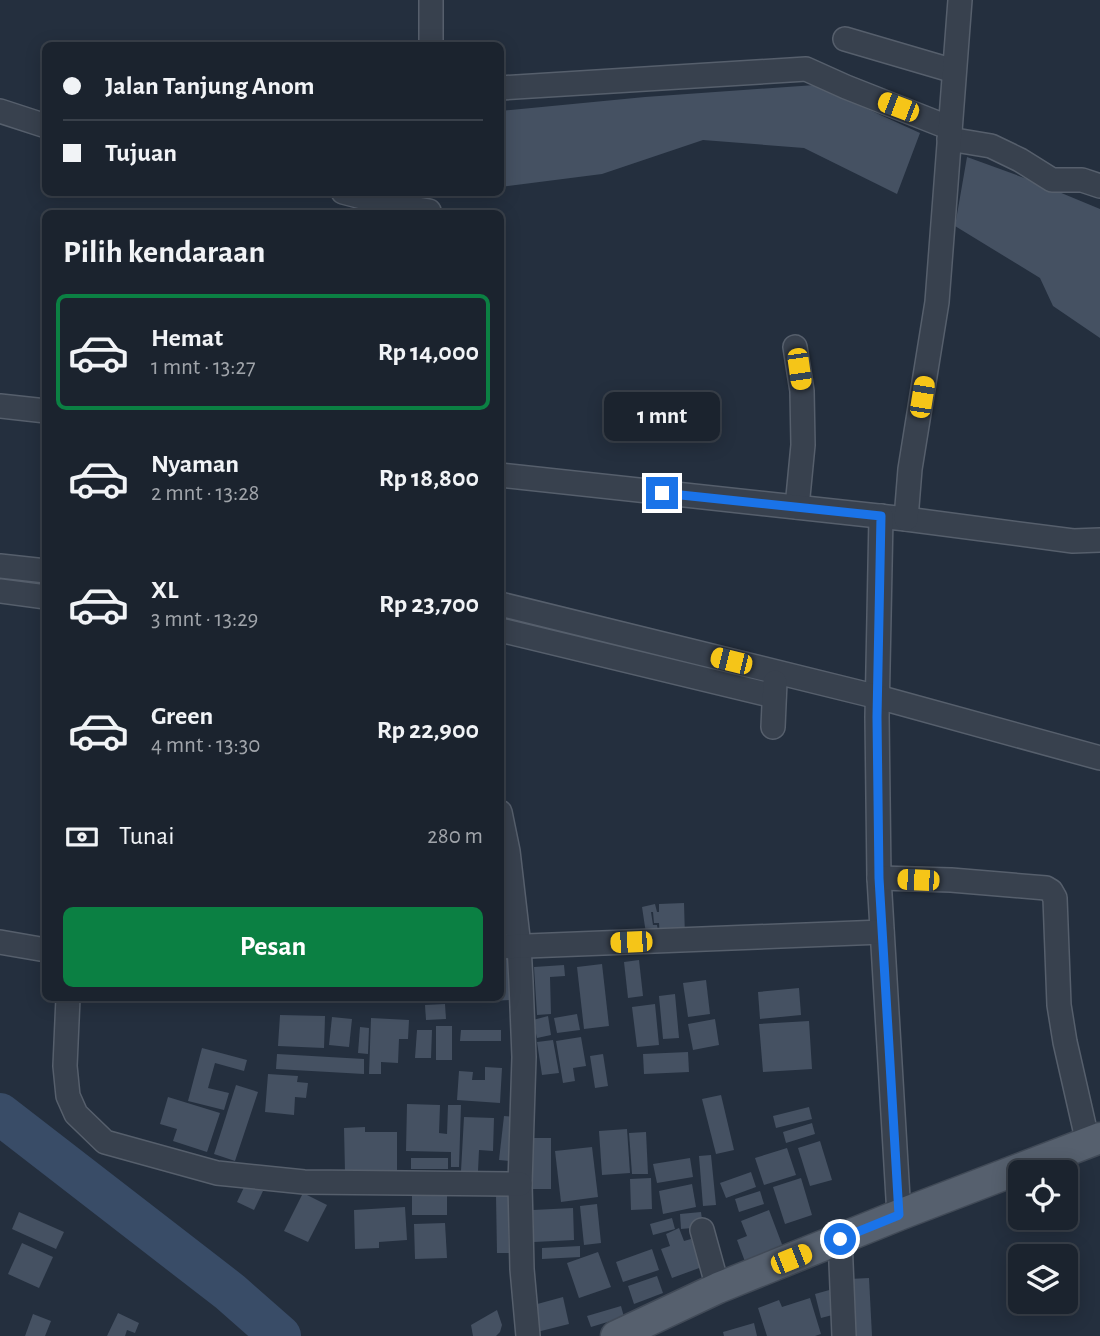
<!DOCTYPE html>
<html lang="id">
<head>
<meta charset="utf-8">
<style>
  :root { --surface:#1b232e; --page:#242b36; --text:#f1f3f6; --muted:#a0a4aa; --line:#39404a; --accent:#0b8043 }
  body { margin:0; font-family:"Alegreya Sans",sans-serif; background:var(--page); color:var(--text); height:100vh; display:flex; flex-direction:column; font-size:26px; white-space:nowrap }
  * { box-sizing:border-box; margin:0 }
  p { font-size:23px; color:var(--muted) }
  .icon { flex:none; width:38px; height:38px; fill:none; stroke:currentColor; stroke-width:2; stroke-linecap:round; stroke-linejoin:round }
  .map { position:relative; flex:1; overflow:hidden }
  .panel { position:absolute; left:42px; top:210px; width:462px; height:791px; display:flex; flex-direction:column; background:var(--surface); border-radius:10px; box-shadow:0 4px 18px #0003,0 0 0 2px var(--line) }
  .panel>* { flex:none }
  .banner { position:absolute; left:42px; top:42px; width:462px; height:154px; border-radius:10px; box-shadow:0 4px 18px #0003,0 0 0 2px var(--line); display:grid; align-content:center; height:154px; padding:0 21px; background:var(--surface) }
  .fabs { position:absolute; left:1008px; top:1160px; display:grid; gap:14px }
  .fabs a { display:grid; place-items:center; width:70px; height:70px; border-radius:10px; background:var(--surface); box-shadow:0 4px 18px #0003,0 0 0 2px var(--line); font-size:35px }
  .end { position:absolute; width:32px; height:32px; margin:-16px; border:9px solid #1a73e8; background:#fff; box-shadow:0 0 0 4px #fff }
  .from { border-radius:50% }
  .bubble { position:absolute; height:49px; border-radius:10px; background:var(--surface); box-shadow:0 4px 18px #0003,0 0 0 2px var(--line); font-size:23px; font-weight:700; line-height:49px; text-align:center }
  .car { position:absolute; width:21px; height:42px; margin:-21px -10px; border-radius:9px; box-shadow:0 0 5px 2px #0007; background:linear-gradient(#f5c518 24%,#345 0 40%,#f5c518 0 76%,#345 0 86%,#f5c518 0) }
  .banner b { display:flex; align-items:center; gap:24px; height:66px; font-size:26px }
  .banner b+b { border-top:2px solid var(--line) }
  .banner i { width:18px; height:18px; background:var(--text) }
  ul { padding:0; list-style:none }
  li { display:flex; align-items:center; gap:21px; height:116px; margin:0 14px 10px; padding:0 7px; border:4px solid transparent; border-radius:10px }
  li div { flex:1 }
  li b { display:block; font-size:26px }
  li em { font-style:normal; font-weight:700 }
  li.current { border-color:var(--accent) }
  li>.icon { width:63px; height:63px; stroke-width:1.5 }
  h2 { padding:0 21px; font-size:32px; line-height:84px }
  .pay { display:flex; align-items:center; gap:18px; height:77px; padding:0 21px; font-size:26px }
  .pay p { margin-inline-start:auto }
  .primary-button { display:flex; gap:14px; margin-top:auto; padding:14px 21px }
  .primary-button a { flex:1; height:80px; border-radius:10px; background:var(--accent); color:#fff; font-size:28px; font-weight:700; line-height:80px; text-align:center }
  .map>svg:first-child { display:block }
</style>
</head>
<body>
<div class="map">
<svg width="1100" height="1336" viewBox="0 0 1100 1336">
  <rect width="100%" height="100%" fill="#242f3e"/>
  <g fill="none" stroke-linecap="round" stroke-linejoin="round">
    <path stroke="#394c67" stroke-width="42" d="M0,1114l230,178 50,44"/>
  </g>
  <g fill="#455162">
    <path d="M815,85l105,48 -23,61 -93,-46 -101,-8 -101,34 -102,13v-76l145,-14z"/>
    <path d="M967,157l63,23 70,29v129l-47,-32 -13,-28 -85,-52z"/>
    <path d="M684,903l1,34 -25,2 -1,-16h-5l-1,-11h-2l2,13h4l2,13 -12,2 -5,-33 13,-3 2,8h2v-8z"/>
    <path d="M510,955l1,45 -22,1v-3h11v-42z"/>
    <path d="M639,960l4,36 -15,2 -4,-36z"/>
    <path d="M602,964l7,62 -25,3 -7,-62z"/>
    <path d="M564,965l1,11 -15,1 1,37 -14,1 -3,-48z"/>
    <path d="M706,980l4,34 -22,3 -5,-34z"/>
    <path d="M799,988l2,27 -41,4 -2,-27z"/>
    <path d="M675,994l4,44 -16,1 -4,-43z"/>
    <path d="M445,1004l1,15 -20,1 -1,-15z"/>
    <path d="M655,1004l4,41 -22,2 -5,-40z"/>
    <path d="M577,1014l3,16 -23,3 -3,-15z"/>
    <path d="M280,1015l45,1 -1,32 -46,-2z"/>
    <path d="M548,1016l3,19 -14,3 -4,-18z"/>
    <path d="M332,1017l20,2 -3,28 -20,-2z"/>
    <path d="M371,1018l38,2 -1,19h-9l-1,24 -17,-1v12h-12z"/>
    <path d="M715,1019l4,26 -26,5 -5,-26z"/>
    <path d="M809,1021l3,48 -49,3 -4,-48z"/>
    <rect x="436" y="1026" width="16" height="34"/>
    <path d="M360,1027l9,1 -1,26 -10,-1z"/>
    <path d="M417,1030h15l-1,28h-16z"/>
    <path d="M461,1030h40v11h-41z"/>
    <path d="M581,1037l5,29 -13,2 2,13 -12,2 -7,-42z"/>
    <path d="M553,1040l6,33 -17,2 -5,-33z"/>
    <path d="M202,1048l45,12 -3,11 -29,-8 -7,25 21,5 -5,17 -36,-9z"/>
    <path d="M688,1052l1,20 -45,2 -1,-20z"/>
    <path d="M277,1054l87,5v15l-88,-5z"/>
    <path d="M603,1054l5,32 -13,2 -5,-32z"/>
    <path d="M485,1067l17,1 -2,35 -43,-3 2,-29 14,1 -1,8h13z"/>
    <path d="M268,1074l30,2 -1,6 11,1 -2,15 -11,-1 -1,18 -29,-3z"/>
    <path d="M236,1085l22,7 -23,69 -21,-7z"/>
    <path d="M721,1095l13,55 -18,4 -14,-55z"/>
    <path d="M168,1097l52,16 -13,39 -34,-11 4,-12 -17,-5z"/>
    <path d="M407,1104l33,1 -1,28 8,1 1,-29h13l-2,62h-8v-15l-45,-1z"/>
    <path d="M809,1107l3,12 -36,9 -3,-12z"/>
    <path d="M504,1116l10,1 -4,44 -11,-1z"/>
    <path d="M464,1117l30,1 -1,33 -14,-1 -1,21h-17z"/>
    <path d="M812,1123l3,11 -29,9 -3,-11z"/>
    <path d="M365,1127v5h32v39l-52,1 -1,-44z"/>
    <path d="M627,1129l3,44 -28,2 -3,-44z"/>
    <path d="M646,1132l2,42h-16l-3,-41z"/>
    <path d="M532,1138h19v51h-18z"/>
    <path d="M820,1141l12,39 -22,6 -12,-38z"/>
    <path d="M592,1147l6,50 -37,5 -6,-51z"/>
    <path d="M787,1148l9,27 -32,10 -9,-27z"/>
    <path d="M711,1155l5,50 -13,1 -4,-50z"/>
    <rect x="411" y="1158" width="37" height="11"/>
    <path d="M690,1158l3,19 -36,6 -4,-19z"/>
    <path d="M751,1172l5,15 -30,11 -6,-15z"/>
    <path d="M651,1178l1,31 -21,1 -1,-31z"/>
    <path d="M801,1178l11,37 -27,9 -12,-37z"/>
    <path d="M246,1183l17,8 -9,19 -17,-8z"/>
    <path d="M692,1184l4,23 -33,7 -4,-23z"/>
    <path d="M760,1191l4,13 -25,8 -4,-13z"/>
    <path d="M303,1193l24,12 -19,37 -24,-11z"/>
    <rect x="412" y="1193" width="35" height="22"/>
    <path d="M496,1195h12l1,58h-12z"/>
    <path d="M597,1204l4,39 -17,2 -4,-39z"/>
    <path d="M405,1207l2,33 -28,2v6l-24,1 -1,-39z"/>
    <path d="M573,1208l1,32 -40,2 -1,-32z"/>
    <path d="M769,1210l14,37 -31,11 3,7 -8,2 -10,-27 10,-4 -6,-15z"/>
    <path d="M19,1212l45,20 -8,17 -44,-20z"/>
    <path d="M701,1212l2,15 -22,2 -1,-15z"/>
    <path d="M672,1218l3,11 -22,6 -3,-11z"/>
    <path d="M445,1223l2,35 -32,1 -1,-35z"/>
    <path d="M679,1228l5,13 7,-2 11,28 -30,11 -11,-29 9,-3 -4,-12z"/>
    <path d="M22,1243l31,14 -14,31 -31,-14z"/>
    <path d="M580,1246v11l-38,2v-11z"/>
    <path d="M652,1249l7,21 -36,12 -7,-20z"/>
    <path d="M598,1252l13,35 -32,11 -12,-35z"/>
    <path d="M657,1276l6,17 -29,11 -6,-18z"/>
    <path d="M869,1278l3,58h-19l-4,-57z"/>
    <path d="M833,1289l7,24 -19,5 -6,-24z"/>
    <path d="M563,1297l6,27 -32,8 -7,-26z"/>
    <path d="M810,1298l11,36 -6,2h-48l-9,-28 21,-8 3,7z"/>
    <path d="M621,1306l3,11 -33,10 -4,-11z"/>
    <path d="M497,1310l5,15 -2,7 -4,4h-23l-2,-11z"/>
    <path d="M118,1313l21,10 -4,10 -8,-3 -2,6h-18z"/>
    <path d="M33,1314l18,7 -6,15h-20z"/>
    <path d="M754,1323l3,13h-33l-1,-4z"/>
  </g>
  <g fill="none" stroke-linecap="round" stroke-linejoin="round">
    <g stroke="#565f6c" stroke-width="26">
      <g id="minor">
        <path d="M845,39l109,32"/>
        <path d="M431,46v-46"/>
        <path d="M500,88l306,-19 40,18 104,41"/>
        <path d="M0,111l46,15"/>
        <path d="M949,139l42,7 29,14 32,20h30l18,6"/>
        <path d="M343,192l46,12 40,7"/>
        <path d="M795,347l7,44 1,54 -6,62"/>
        <path d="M0,406l46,5"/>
        <path d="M500,475l406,44 167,22 27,-1"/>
        <path d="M881,516l-4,201 2,161 20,337"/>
        <path d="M906,519l4,-50 27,-167 23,-302"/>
        <path d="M0,566l46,5"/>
        <path d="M0,591l46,6"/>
        <path d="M500,604l378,93 222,61"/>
        <path d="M500,630l274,66"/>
        <path d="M773,727l2,-45"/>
        <path d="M500,812l8,39 11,95 2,36 3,75 -4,127 2,85 6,67"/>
        <path d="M879,878l72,2 95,8 5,3 4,7 4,107 6,37 23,101"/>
        <path d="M0,942l46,8"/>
        <path d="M500,947l382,-15"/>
        <path d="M68,998l-3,68 3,30 8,18 29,28 112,31 87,9 216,2"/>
        <path d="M702,1230l16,58"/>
        <path d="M840,1239l4,97"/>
      </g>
    </g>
    <g stroke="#414a57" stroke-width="33">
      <path id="major" d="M616,1336l102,-48 181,-73 201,-77"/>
    </g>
    <use href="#minor" stroke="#38414e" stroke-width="23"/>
    <use href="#major" stroke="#56606e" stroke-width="30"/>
  </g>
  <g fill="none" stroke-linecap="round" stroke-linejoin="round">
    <path stroke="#1a73e8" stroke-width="9" d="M662,493l219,23 -4,201 2,161 20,337 -59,24"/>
  </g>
</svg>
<div class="fabs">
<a><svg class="icon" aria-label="locate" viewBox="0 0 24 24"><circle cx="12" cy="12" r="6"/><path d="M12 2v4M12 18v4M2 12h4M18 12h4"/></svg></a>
<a><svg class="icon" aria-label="layers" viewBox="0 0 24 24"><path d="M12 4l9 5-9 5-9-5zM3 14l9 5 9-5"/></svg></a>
</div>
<i class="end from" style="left:840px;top:1239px"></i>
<i class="end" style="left:662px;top:493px"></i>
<div class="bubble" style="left:604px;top:392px;width:116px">1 mnt</div>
<i class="car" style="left:898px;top:107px;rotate:291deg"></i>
<i class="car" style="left:799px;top:369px;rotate:172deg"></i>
<i class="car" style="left:922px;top:397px;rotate:9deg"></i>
<i class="car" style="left:731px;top:661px;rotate:284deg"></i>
<i class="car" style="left:918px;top:880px;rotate:272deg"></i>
<i class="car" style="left:631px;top:942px;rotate:268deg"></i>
<i class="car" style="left:791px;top:1259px;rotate:68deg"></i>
<div class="banner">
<b><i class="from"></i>Jalan Tanjung Anom</b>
<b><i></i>Tujuan</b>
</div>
<section class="panel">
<h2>Pilih kendaraan</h2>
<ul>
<li class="current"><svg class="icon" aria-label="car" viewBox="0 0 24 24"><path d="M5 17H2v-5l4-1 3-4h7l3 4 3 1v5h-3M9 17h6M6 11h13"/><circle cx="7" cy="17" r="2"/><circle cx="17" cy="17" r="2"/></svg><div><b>Hemat</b><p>1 mnt · 13:27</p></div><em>Rp 14,000</em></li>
<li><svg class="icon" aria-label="car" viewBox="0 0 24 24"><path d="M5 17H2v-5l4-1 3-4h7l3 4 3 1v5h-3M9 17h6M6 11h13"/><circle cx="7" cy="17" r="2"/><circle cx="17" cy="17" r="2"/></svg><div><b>Nyaman</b><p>2 mnt · 13:28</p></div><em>Rp 18,800</em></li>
<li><svg class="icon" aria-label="car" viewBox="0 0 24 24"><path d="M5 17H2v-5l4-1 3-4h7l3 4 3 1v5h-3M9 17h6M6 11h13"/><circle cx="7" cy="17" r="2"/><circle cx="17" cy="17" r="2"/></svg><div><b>XL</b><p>3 mnt · 13:29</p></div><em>Rp 23,700</em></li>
<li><svg class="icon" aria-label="car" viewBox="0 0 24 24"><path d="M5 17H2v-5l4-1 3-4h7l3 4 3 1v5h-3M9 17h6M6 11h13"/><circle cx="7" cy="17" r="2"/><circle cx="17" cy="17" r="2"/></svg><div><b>Green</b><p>4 mnt · 13:30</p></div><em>Rp 22,900</em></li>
</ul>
<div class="pay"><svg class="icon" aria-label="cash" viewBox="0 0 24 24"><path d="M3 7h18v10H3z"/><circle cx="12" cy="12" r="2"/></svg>Tunai<p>280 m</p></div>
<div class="primary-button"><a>Pesan</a></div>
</section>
</div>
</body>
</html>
